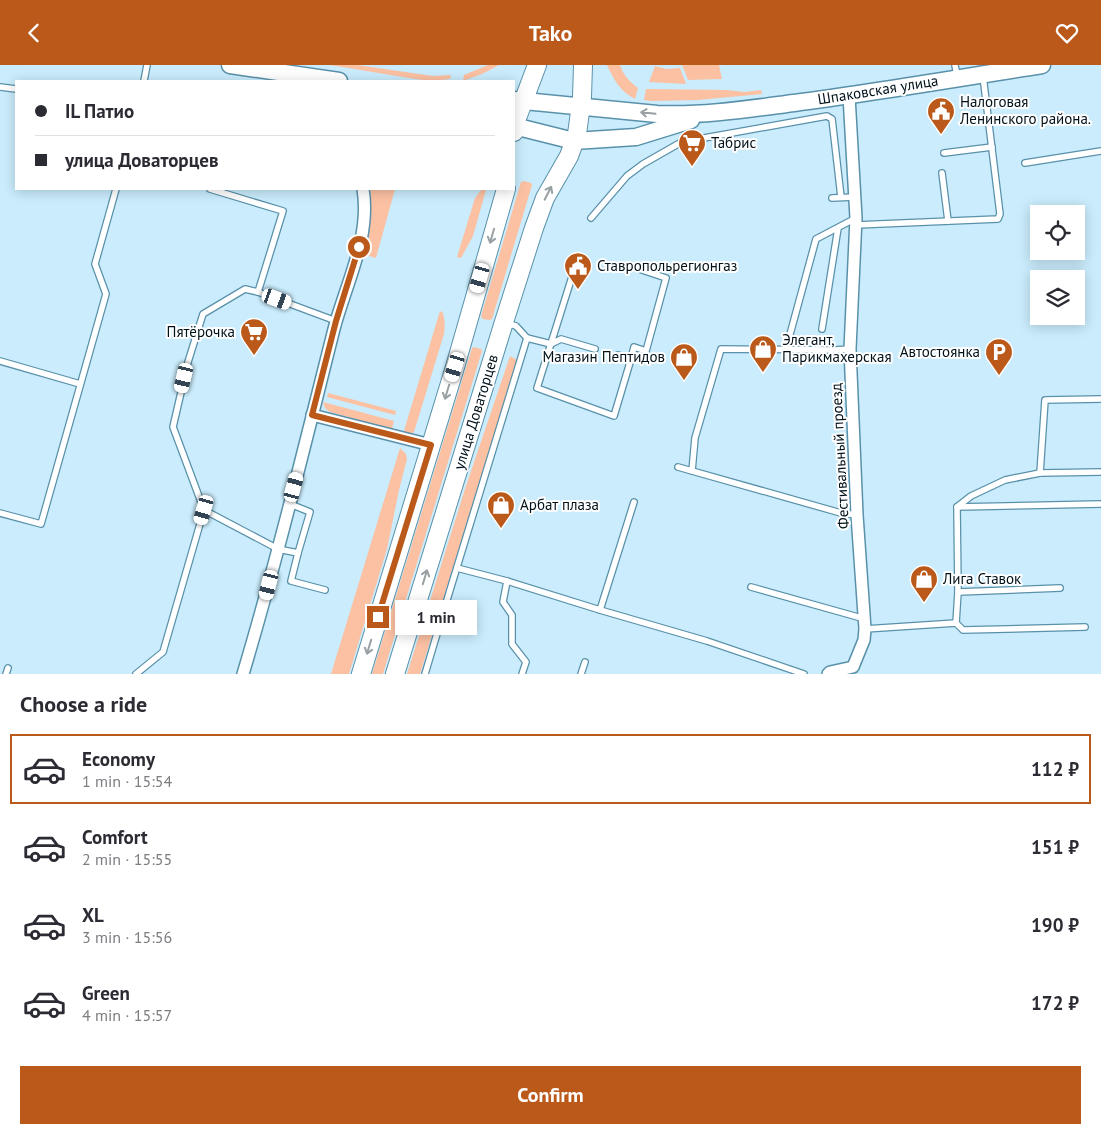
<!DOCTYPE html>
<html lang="en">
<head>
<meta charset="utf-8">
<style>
  :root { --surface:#fff; --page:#f2f2f3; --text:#2b2b33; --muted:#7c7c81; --line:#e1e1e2; --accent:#ba591a }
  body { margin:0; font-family:"PT Sans",sans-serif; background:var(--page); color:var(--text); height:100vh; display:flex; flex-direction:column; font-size:19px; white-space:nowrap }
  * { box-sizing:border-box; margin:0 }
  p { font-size:16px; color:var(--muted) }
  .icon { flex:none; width:28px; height:28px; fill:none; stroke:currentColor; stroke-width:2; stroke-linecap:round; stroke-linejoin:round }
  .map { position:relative; height:609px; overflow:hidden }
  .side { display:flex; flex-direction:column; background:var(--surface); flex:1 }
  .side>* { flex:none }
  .banner { position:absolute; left:15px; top:15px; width:500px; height:110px; border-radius:0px; box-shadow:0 2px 12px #0003; display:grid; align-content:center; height:110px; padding:0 20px; background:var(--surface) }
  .fabs { position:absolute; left:1030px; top:140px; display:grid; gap:10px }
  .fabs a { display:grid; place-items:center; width:55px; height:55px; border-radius:0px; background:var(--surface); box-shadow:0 2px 12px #0003; font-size:25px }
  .end { position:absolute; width:22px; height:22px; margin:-11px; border:6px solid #ba591a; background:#fff; box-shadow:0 0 0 2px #fff }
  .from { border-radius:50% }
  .bubble { position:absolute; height:35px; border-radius:0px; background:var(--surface); box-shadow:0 2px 12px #0003; font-size:16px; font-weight:800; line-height:35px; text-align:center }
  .car { position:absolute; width:15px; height:30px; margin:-15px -8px; border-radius:6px; box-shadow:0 0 4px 1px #0007; background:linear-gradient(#fff 24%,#345 0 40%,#fff 0 76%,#345 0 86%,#fff 0) }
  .banner b { display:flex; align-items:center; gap:18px; height:48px; font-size:19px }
  .banner b+b { border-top:1px solid var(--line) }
  .banner i { width:12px; height:12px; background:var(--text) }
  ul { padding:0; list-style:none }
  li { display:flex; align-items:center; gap:15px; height:70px; margin:0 10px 8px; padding:0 10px; border:2px solid transparent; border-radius:0px }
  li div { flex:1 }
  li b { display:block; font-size:19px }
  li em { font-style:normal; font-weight:800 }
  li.selected { border-color:var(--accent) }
  li>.icon { width:45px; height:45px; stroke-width:1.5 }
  h2 { padding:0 20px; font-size:22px; line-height:60px }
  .action { display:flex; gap:10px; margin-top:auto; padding:10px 20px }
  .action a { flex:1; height:58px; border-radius:0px; background:var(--accent); color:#fff; font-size:20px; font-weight:800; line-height:58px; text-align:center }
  header { display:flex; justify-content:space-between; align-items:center; height:65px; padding:0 20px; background:var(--accent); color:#fff; font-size:22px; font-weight:800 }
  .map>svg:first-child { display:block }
</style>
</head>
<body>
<header><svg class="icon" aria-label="back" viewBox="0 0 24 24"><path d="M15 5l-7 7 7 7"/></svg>Tako<svg class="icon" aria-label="heart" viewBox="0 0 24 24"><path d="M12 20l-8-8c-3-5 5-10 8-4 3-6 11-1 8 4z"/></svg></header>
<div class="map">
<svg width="1101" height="609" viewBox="0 0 1101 609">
  <rect width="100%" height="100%" fill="#caecfc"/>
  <g fill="#fcc1a3">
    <path d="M330,0h27l76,11 18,-1 -1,4 -18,2 -17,-2z"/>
    <path d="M488,0h11l-17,9 -19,7 1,-6z"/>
    <path d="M607,0h13c3,10 10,17 18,23l-3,11c-15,-8 -21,-19 -28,-34z"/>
    <path d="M682,0h37l3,14 -34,1z"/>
    <path d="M655,1l11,3 14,-1 6,16 -37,-2z"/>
    <path d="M646,24l81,1 18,2 16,-2 1,4 -64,6 -47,1 -7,-1z"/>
    <path d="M524,116l7,2 1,2 -40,134 -3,1 -6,-1 -2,-3 40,-134z"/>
    <path d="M370,124h25l-19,69 -11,-3 6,-58z"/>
    <path d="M481,125h5l-13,46 -12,22 -4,-1 18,-59z"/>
    <path d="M440,246l3,2c2,8 2,14 1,21l-30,98 -6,3 -5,-1z"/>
    <path d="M474,282l7,2 1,2 -99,323h-11l100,-326z"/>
    <path d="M510,291l7,4 -97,314h-13l58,-185z"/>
    <path d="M328,328l68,18 -1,4 -68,-18z"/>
    <path d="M323,337l71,19 -2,8 -62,-17 -5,-4z"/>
    <path d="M400,383l6,6 1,5 -8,31 -12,59 -38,125h-18z"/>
  </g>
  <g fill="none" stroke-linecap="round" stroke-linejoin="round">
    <g stroke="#5991aa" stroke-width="8">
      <g id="service">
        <path d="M955,0l2,11"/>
        <path d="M144,16l3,-16"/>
        <path d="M0,22l16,2"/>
        <path d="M944,88l48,-6"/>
        <path d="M1025,98l76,-12"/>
        <path d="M942,108l6,48"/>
        <path d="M210,124l73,22 -25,81"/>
        <path d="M832,133l23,-1"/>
        <path d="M591,153l36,-42 16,-12 35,-20 26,-6 123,-22 5,3 9,78"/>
        <path d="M856,160l142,-6 2,-5 -17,-138"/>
        <path d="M576,199l-39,124 77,28 17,-57 -13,-4"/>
        <path d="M822,264l16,-101"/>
        <path d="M527,273l24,6 10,-5 34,10"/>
        <path d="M786,284l30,-110 40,-21"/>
        <path d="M631,294l3,-12 12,4 20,-73 -30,-10"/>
        <path d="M0,296l80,23"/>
        <path d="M678,402l163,46 16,2"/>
        <path d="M692,406l3,-33 26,-89 113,1 16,-1"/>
        <path d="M1040,408l5,-73 56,-1"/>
        <path d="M290,439l20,8 -12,41"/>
        <path d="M957,442l144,-3"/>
        <path d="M0,448l41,11 65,-230 -11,-30 21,-75"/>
        <path d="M457,503l50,13 93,29 107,31 97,33"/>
        <path d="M507,516l-4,21 9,13v29l14,18 -4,12"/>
        <path d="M751,522l114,32"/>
        <path d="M325,525l-34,-9 7,-28 -20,-4 -74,-39 -31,-83 15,-65 15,-48 42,-25 13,3 78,29"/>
        <path d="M958,527l102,-4"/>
        <path d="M600,545l34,-108"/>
        <path d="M956,558l2,-31 -1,-85 14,-11 34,-16 35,-7 61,-1"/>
        <path d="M865,564l91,-6 7,7 122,-3"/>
        <path d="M6,609l2,-6"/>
        <path d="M136,609l27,-22 41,-142"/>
        <path d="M425,609l25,-84 77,-252 -11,-12 -10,-3"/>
        <path d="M581,609l4,-12"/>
      </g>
    </g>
    <g stroke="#5991aa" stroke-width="14">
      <g id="minor">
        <path d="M312,350l119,30"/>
        <path d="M243,609c34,-114 62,-230 91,-345 12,-46 37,-92 29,-140"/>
        <path d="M828,609l2,-2 23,-5 11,-27 1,-11 -8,-114 -7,-166 6,-131 -7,-122"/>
      </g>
    </g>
    <g stroke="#5991aa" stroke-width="19">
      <g id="secondary">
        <path d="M230,0l109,16"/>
        <path d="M514,35l143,14c46,2 91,-5 137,-11 83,-11 165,-25 248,-38"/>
        <path d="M514,61l60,15 62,-4 55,-17"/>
      </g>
    </g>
    <g stroke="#5991aa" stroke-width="20">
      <g id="primary">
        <path d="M514,67l3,-14 20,-53"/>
        <path d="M361,609l94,-307 51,-178"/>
        <path d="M395,609l109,-352 30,-94 11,-30 24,-42 8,-22 5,-37 1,-32"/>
      </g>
    </g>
    <use href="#service" stroke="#fff" stroke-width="5.5"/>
    <use href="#minor" stroke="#fff" stroke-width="11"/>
    <use href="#secondary" stroke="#fff" stroke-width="16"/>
    <use href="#primary" stroke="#fff" stroke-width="18"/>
  </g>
  <defs><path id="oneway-shaft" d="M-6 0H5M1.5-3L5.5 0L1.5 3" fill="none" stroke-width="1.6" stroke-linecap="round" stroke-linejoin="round" transform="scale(1.25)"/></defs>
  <g stroke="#99a0a3">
    <use href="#oneway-shaft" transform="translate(648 48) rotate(-174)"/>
    <use href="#oneway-shaft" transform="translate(548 128) rotate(-63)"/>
    <use href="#oneway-shaft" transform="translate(492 171) rotate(106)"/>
    <use href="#oneway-shaft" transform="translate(447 327) rotate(107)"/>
    <use href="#oneway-shaft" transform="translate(425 512) rotate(-73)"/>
    <use href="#oneway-shaft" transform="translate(369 582) rotate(107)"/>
  </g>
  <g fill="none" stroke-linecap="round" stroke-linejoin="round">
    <path stroke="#ba591a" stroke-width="6" d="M359,182l-23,74 -24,94 119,30 -53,172"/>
  </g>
  <defs>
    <g id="civic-pin" transform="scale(1.4375)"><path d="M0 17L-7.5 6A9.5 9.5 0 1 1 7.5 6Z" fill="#ba591a" stroke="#fff"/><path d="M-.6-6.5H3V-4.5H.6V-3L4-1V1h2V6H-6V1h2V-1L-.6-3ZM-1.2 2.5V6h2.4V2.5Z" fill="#fff"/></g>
    <g id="supermarket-pin" transform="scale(1.4375)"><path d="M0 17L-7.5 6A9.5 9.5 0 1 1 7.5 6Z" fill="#ba591a" stroke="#fff"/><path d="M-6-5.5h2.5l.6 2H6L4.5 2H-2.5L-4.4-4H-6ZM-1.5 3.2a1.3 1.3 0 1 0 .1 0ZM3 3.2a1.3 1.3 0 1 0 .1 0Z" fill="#fff"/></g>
    <g id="shop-pin" transform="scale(1.4375)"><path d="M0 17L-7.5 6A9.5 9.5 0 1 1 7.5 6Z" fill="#ba591a" stroke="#fff"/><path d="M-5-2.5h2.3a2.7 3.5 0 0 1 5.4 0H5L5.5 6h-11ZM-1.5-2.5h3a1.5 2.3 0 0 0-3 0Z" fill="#fff"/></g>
    <g id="parking-pin" transform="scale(1.4375)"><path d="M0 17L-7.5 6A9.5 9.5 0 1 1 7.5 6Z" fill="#ba591a" stroke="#fff"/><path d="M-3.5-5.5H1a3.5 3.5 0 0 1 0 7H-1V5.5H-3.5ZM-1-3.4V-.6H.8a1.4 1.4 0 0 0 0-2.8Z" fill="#fff"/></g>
  </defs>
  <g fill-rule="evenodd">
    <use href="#civic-pin" x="941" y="46"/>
    <use href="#supermarket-pin" x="692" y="78"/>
    <use href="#civic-pin" x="578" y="201"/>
    <use href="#supermarket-pin" x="254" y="267"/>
    <use href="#shop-pin" x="763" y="284"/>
    <use href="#parking-pin" x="999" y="287"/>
    <use href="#shop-pin" x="684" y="292"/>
    <use href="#shop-pin" x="501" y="440"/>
    <use href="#shop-pin" x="924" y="514"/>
  </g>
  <g text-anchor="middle" stroke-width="4" stroke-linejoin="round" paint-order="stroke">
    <g font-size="15" fill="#00111a" stroke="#fff">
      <text transform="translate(878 25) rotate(-9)" y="5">Шпаковская улица</text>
      <text transform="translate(476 347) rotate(-73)" y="5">улица Доваторцев</text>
      <text transform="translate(840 391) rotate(-93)" y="5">Фестивальный проезд</text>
    </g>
    <g font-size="15" fill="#00111a" stroke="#fff" text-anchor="start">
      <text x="960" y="42">Налоговая<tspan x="960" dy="17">Ленинского района.</tspan></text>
      <text x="711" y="83">Табрис</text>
      <text x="597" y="206">Ставропольрегионгаз</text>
      <text x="235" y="272" text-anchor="end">Пятёрочка</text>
      <text x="782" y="280">Элегант,<tspan x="782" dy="17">Парикмахерская</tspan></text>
      <text x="980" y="292" text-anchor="end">Автостоянка</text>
      <text x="665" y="297" text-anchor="end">Магазин Пептидов</text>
      <text x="520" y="445">Арбат плаза</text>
      <text x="943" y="519">Лига Ставок</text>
    </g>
  </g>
</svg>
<div class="fabs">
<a><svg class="icon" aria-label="locate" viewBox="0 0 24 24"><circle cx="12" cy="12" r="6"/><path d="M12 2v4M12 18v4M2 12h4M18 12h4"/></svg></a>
<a><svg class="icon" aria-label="layers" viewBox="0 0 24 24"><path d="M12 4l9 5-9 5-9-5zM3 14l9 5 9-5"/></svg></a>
</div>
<i class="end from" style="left:359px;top:182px"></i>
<i class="end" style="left:378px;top:552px"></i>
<div class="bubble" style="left:395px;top:535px;width:82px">1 min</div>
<i class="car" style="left:480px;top:213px;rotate:196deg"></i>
<i class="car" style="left:277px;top:234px;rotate:110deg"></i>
<i class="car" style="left:455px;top:302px;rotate:197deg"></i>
<i class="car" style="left:184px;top:313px;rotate:193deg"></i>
<i class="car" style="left:294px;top:422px;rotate:15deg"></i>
<i class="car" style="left:204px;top:445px;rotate:196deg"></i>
<i class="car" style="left:269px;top:520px;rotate:194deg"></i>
<div class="banner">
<b><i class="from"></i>IL Патио</b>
<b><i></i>улица Доваторцев</b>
</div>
</div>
<section class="side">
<h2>Choose a ride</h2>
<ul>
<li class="selected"><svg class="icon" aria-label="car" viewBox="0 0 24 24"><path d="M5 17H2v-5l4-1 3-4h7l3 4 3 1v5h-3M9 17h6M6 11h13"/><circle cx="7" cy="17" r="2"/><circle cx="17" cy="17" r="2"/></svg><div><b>Economy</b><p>1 min · 15:54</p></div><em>112 ₽</em></li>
<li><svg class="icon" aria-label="car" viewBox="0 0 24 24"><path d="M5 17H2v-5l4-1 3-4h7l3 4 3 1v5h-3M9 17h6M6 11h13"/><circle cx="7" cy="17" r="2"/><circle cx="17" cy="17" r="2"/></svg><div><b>Comfort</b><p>2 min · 15:55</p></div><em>151 ₽</em></li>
<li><svg class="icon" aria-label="car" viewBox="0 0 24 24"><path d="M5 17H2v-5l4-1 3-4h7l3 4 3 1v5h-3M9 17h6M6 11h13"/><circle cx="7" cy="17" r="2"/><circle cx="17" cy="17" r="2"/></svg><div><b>XL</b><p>3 min · 15:56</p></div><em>190 ₽</em></li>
<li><svg class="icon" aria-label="car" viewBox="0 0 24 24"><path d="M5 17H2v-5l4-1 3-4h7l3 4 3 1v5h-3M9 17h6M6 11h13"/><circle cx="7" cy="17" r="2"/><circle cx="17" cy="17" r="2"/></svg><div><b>Green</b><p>4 min · 15:57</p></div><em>172 ₽</em></li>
</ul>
<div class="action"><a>Confirm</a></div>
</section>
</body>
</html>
